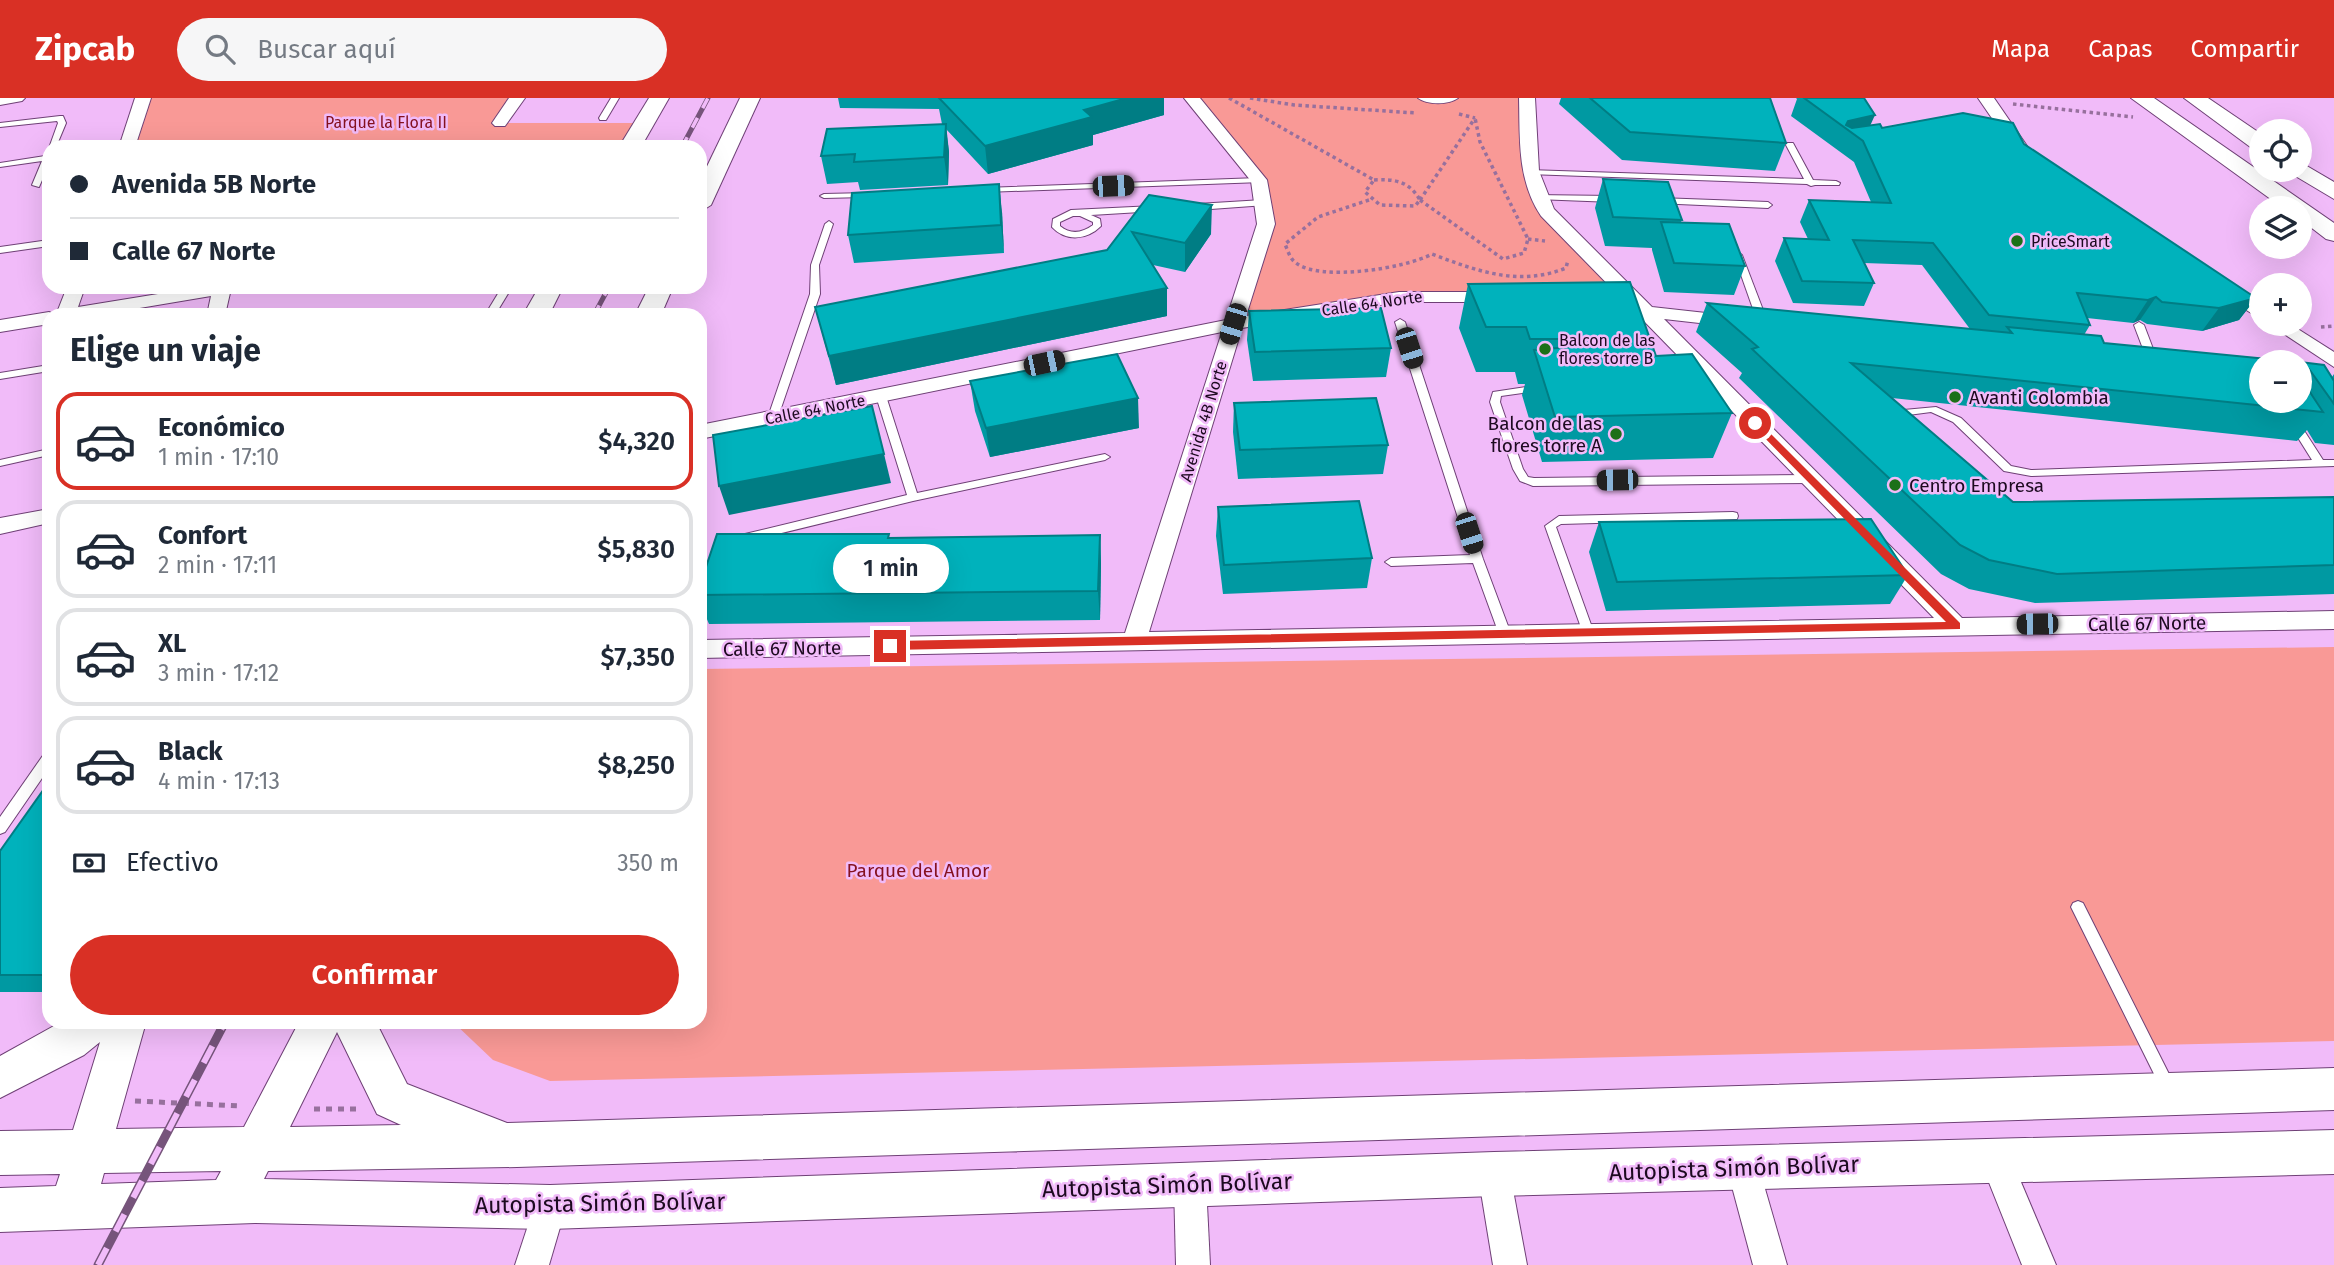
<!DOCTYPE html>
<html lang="es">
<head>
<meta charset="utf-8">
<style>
  :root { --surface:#fff; --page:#f6f6f7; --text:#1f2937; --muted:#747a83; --line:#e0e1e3; --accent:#d93025 }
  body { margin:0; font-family:"Fira Sans",sans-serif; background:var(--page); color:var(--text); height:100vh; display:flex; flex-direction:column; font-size:26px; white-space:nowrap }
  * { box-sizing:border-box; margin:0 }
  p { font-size:23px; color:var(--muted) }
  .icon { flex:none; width:38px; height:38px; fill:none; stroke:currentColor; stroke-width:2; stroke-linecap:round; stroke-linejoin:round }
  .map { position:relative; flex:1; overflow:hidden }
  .drawer { position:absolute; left:42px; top:210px; width:665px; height:721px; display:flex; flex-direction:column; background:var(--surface); border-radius:21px; box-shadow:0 7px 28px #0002 }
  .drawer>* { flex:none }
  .top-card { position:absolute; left:42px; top:42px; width:665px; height:154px; border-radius:21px; box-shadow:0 7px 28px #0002; display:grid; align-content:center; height:154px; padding:0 28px; background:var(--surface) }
  .tools { position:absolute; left:2249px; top:21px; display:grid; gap:14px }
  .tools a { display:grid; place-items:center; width:63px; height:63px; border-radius:50%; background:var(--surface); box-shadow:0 7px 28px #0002; font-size:35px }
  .end { position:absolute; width:32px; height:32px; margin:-16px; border:9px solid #d93025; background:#fff; box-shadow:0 0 0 4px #fff }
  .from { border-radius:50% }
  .bubble { position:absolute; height:49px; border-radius:24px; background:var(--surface); box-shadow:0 7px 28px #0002; font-size:23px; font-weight:600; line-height:49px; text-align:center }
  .car { position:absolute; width:21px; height:42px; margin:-21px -10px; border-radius:9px; box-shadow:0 0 5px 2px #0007; background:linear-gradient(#222 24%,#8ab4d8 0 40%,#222 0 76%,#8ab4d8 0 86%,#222 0) }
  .top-card b { display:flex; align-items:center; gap:24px; height:66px; font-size:26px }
  .top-card b+b { border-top:2px solid var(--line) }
  .top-card i { width:18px; height:18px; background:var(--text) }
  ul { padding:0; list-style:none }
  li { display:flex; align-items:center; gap:21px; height:98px; margin:0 14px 10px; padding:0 14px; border:4px solid var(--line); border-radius:21px }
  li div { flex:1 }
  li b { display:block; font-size:26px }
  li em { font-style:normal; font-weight:600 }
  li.active { border-color:var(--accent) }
  li>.icon { width:63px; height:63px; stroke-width:1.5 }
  h2 { padding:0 28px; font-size:32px; line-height:84px }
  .pay { display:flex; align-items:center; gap:18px; height:77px; padding:0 28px; font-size:26px }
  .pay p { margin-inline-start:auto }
  .action { display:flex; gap:14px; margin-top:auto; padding:14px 28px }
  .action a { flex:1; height:80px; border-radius:42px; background:var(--accent); color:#fff; font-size:28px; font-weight:600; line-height:80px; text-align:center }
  header { display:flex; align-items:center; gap:42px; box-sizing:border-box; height:98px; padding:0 35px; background:var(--accent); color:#fff }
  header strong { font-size:33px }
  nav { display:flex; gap:38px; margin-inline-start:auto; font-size:24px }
  .search { width:490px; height:63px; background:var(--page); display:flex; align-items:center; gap:18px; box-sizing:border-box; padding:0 24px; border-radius:38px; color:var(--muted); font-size:26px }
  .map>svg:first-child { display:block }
</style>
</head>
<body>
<header>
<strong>Zipcab</strong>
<div class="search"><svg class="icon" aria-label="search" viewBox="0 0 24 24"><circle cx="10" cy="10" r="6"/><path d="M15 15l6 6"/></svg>Buscar aquí</div>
<nav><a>Mapa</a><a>Capas</a><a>Compartir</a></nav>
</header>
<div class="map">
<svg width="2334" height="1167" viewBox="0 0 2334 1167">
  <rect width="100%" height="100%" fill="#f1bbf9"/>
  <g fill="#f99996">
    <path d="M143,0h374l-16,25h144l-15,24h-503z"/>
    <path d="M1192,0h335l9,99 111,115 -216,-17 -198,29 33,-100 -7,-43z"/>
    <path d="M2334,549v394l-1784,40 -57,-21 -40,-38h247v-353z"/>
  </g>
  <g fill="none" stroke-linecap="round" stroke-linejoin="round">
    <g stroke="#6f4076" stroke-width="2">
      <g id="lane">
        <path d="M611,0h8l-13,22h-6l-1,-2z"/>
        <path d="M60,18h3l3,7 -10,24 -7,1 9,-25 -1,-2 -57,6v-4z"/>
        <path d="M1787,45h6l20,37 23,1 4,2 -1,2h-24l-4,1 -4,-2 -279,-10 -4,-2 4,-2 276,9 -18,-34z"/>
        <path d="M46,55h3v11l-10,23 -7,-2 10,-24 -42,6v-4l45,-7z"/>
        <path d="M1259,80l4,2 -1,2 -277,10 -4,-2 4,-2z"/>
        <path d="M868,95l1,2 -4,2 -41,1 -4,-2 4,-2z"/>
        <path d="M1533,97l80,1 4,3 -4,3 -77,-3 -4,-2z"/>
        <path d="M1659,100l109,4 4,3 -4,3 -112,-5 -1,-2z"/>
        <path d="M1263,102l4,3 -1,2 -69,5 -4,-3 4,-3z"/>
        <path d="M1154,108l3,1v4l-66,4 9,4 1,7c-14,14 -35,16 -49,1l1,-8 18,-9zM1073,118h7l13,6v3c-11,8 -22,10 -33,1v-4z"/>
        <path d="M829,123l4,3 -14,41 1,29 -42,123 -1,2h-8l-1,-2 42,-123 1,-29 14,-41z"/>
        <path d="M49,142v6l-49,7v-6z"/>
        <path d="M1738,154l4,3 26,68 -2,2 -3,1 -5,-3 -24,-68z"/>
        <path d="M502,189h10l-17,28h-10z"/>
        <path d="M1400,221l5,3 78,237 28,75 -2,3h-8l-2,-3 -26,-71 -82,3 -6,-4 6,-4 79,-3 -75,-233z"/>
        <path d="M2139,224l5,3 14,37 -2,2h-6l-2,-2 -14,-37z"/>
        <path d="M49,267v6l-49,8v-6z"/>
        <path d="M1540,287l5,3 -2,2 -42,6 -1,6 23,67 5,8 6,1 275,-3 5,4 -5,4 -276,3 -13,-5 -7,-12 -23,-67 3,-10z"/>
        <path d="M881,295l5,3 31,97 188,-39 5,3 -5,3 -192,41 -168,41 -4,-1 -2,-3 6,-4 162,-39 -31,-99z"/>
        <path d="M2275,303h10l38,59h11v6l-303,10 -27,-5 -51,-49 -22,-10 -38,5 -5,-3 5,-3 43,-4 25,11 50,48 20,4 281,-10z"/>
        <path d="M49,351v6l-49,11v-6z"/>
        <path d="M1733,414l4,1 1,3 -1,3 -176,5 -5,3 38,106 -2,3h-8l-39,-110 14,-10z"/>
        <path d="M49,655v15l-44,64 -5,2v-17l44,-63z"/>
        <path d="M2078,803l5,2 91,181 3,5 -3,5 -5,3 -5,-3 -93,-187 2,-4z"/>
      </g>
    </g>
    <g stroke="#6f4076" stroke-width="2">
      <g id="street">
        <path d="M0,0h25l-3,3 -22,4z"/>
        <path d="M135,0h16l-16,49h-16z"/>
        <path d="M509,0h16l-20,28h-10l-3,-3z"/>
        <path d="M1184,0h16l67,82 8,44 -29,92 153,-24h99l9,5 -9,5h-99l-157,26 -93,304 785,-14 -294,-301 -40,-5 -2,-4 2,-4 28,1 -87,-89c-24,-36 -21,-77 -22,-118h16l4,73 15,38 98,98 90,10 2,4 -2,4 -7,2 -71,-8 298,299 372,-7v18l-1634,29v-18l425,-7 97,-301 -522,107v-14l526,-105 31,-96 -6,-43z"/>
        <path d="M1418,0h40c-9,7 -31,7 -40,0z"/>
        <path d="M1978,0h16l33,48 -2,3h-12z"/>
        <path d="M2221,184l40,23v14l-46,-28 -3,-4 3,-4z"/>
        <path d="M67,189h18l-7,20 123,-20h42l-13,6 -5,22h-18l4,-19 -113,19h-49v9l-49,8v-12l49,-8 7,3z"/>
        <path d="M2269,226h21l44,28v15z"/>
        <path d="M49,411v14l-49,11v-16z"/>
        <path d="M1996,1046l11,5 49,116h-34l-42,-105 5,-11z"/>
        <path d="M1743,1054l11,5 5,11 28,97h-34l-26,-97 5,-11z"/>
        <path d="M1494,1060l11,5 5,11 17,91h-34l-15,-91 5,-11z"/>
        <path d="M1190,1070l12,4 4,12 4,81h-34l-2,-81 4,-12z"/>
        <path d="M550,1093l12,4 4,12 -17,58h-34l23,-70z"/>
      </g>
    </g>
    <g stroke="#6f4076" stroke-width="2">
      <g id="secondary">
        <path d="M649,0h20l-28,49h-22z"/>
        <path d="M740,0h20l-49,107 -11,7v-31z"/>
        <path d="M2131,0h23l180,125v18l-8,-2 -26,-20v-11h-17z"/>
        <path d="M2184,0h24l53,36v16l-8,-1z"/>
        <path d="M2300,64l34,20v17l-42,-25 -2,-4h10z"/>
        <path d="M539,189h24l-14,28h-26z"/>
        <path d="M649,189h24l-12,28h-26z"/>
        <path d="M61,924h85l-30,107 128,-2 55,-105h77l31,62 100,39 1827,-55v42l-1817,57 -249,4 -4,8 286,6 944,-33 840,-22v44l-840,22 -944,33 -295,-6 -255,9v-44l56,-2 4,-12 -60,1v-44l73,-1 27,-88 -16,13 -84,43v-42zM337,934l40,82 24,11 -111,2zM221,1073l-5,9 -115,4 3,-11z"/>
      </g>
    </g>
    <g stroke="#97709d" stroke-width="3.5" stroke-dasharray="3.5 3.5" stroke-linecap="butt">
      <path d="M1229,0l145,82"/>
      <path d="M1250,0l44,7 122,8"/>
      <path d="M2013,6l120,13"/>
      <path d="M1459,16l16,4"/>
      <path d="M1374,82c21,-1 35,1 46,20l-5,6 -35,-1 -15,-13z"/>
      <path d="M1369,102l-51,17 -33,27c3,7 5,15 11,19 24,19 111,5 136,-9 45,17 87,33 134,14l2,-8"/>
      <path d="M1420,102l83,59 21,-6 4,-14 -48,-97 -5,-24"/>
      <path d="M1420,102l55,-82"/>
      <path d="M1528,141l17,2"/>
      <path d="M2321,229l13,-1"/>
    </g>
    <g stroke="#97709d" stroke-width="5" stroke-dasharray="6 6" stroke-linecap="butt">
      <path d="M135,1003l107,5"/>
      <path d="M314,1011h47"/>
    </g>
    <use href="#lane" fill="#fff" fill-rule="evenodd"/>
    <use href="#street" fill="#fff" fill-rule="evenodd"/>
    <use href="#secondary" fill="#fff" fill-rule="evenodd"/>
    <g stroke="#76547b" stroke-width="5">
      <g id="rail-far1">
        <path d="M682,49l26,-49"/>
        <path d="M594,217l15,-28"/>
      </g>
    </g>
    <g stroke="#76547b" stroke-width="9">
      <path id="rail" d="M98,1167l127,-243"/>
    </g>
    <use href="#rail-far1" stroke="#f1bbf9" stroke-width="3.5" stroke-dasharray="11" stroke-linecap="butt"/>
    <use href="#rail" stroke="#f1bbf9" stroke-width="6" stroke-dasharray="19" stroke-linecap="butt"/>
  </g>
  <g fill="#0099a2">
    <path d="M838,0h326v17l-71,20v10l-105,29 -42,-45 3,23 -1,33 -88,5 -2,-8 -31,2 -6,-28 121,-32 -3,-15 -99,-1z"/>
    <path d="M1561,0h209l16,45 -11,28 -153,-11 -63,-56z"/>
    <path d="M1796,0h68l6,27 12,3 142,16 232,154 -17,22 -37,11 -55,-7 -7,-4 -7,3 -46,-5 3,7 -6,10 20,8 157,19 39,39v-39l32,15 2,-3v71l-19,-2 -8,-13 -10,11 -405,-43 121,104 321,-5v97l-299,9 -66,-14 -28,-15 -202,-196 3,-5 -46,-41 11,-29 263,26 -48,-64 -58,-2 10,20 -10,23 -71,-3 -18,-42 9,-23 24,1 -8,-17 9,-22 62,2 -17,-40 -63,-46 6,-17z"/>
    <path d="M1603,81l79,41 -1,2 64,44 -11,29 -70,-3 -12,-42v-2l-47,-2 -10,-38z"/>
    <path d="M1149,97l62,39 -26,38 -32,-7 14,51 -331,69 -21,-78 292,-57z"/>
    <path d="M1002,114l2,41 -150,10 -6,-28z"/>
    <path d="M1468,186l188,72 76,57 -19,45 -171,4 -20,-67 3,-11h-7l-3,-12h-39l-17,-44z"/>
    <path d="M1249,213l142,37 -5,29 -133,4 -6,-41z"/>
    <path d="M970,283l169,47 -149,29 -15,-46z"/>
    <path d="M1234,305l154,42 -5,29 -145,5 -5,-47z"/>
    <path d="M1218,409l154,51 -5,30 -144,6 -7,-58z"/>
    <path d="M1599,424l309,53 -18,29 -284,7 -17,-59z"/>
    <path d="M1100,437l1,29 -1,56 -391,4 -9,-21v-18l190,-47z"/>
    <path d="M49,684v210h-49v-141z"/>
  </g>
  <g fill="#007d84">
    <path d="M1127,0h37v17l-71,20v10l-105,29 -3,-28 99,-36z"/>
    <path d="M1875,17l-10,22 -20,-9 3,-7z"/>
    <path d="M946,26l3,28 -1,33 -4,-28z"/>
    <path d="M999,86l3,28 2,41 -3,-28z"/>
    <path d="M1212,107l-1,29 -26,38v-29z"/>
    <path d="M1167,190v28l-331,69 -7,-29z"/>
    <path d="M2156,199l-16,23 -7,3 15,-23z"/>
    <path d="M2256,200l-17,22 -37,11 17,-23z"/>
    <path d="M1138,300l1,30 -149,29 -4,-29z"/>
    <path d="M884,356l7,29 -162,32 -10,-29z"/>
    <path d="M1100,437l1,29 -1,56 -2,-29z"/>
  </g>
  <g fill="#00b2bc" stroke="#007d84" stroke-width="2">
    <path d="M939,0h188l-43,12 8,7 -107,29z"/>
    <path d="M1590,0h180l16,45 -156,-11z"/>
    <path d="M1804,0h60l11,17 -27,6 -2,4 6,3 28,-4 2,4 81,-15 50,10 11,21 232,154 -37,10 -57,-6 -6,-5 -8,3 -71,-7 13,32 -101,-10 -56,-72 -80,-3 21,43 -72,-2 -18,-43 45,2 -20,-40 82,3 -28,-62z"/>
    <path d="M946,26l-2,33 -90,5 1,-8 -34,2 6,-27z"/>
    <path d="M1603,81l65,3 14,38 -69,-3z"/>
    <path d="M999,86l2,41 -153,10 4,-42z"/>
    <path d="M1149,97l63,10 -27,38 -53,-11 35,56 -338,68 -14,-49 292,-57z"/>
    <path d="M1661,124l68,2 16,42 -71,-3z"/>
    <path d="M1630,184l26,74 36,-2 40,59 -177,4 -21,-67 36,-3 2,-8h-42l-4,-12h-40l-18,-43z"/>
    <path d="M1707,205l305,30 -5,-6 94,9 3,7 194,19h-37v39h39v-24l23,35 -472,-49 162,139 321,-5v68l-277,9 -68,-14 -29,-15 -208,-196 6,-2z"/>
    <path d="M1381,210l10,40 -136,4 -6,-41z"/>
    <path d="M1117,256l21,44 -152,30 -16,-47z"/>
    <path d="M2300,264l24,3 10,16v23l-25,-35h-9z"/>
    <path d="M1376,300l12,47 -148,5 -6,-47z"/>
    <path d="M872,308l12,48 -165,32 -6,-51z"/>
    <path d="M1359,403l13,57 -148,7 -6,-58z"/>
    <path d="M1871,421l37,56 -291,7 -18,-60z"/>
    <path d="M717,436h172l-1,4 212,-3 -2,56 -398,4v-10z"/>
    <path d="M49,684v190l-2,3h-47v-124z"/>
  </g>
  <path fill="#d93025" d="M1752,323h6l202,202v6l-1070,21 -6,-4 6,-5 1056,-19 -194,-197z"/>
  <g fill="#1c7018" stroke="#f1bbf9" stroke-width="2.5">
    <circle cx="2017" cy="143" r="7"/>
    <circle cx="1545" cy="251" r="7"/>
    <circle cx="1955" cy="299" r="7"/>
    <circle cx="1616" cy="336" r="7"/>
    <circle cx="1895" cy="387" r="7"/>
  </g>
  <g text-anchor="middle" stroke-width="5" stroke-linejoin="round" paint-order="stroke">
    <g font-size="16" fill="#85111f" stroke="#f1bbf9">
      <text x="386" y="30">Parque la Flora II</text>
    </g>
    <g font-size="16" fill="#1d0a20" stroke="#f1bbf9" text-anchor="start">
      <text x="2031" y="149">PriceSmart</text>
      <text x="1559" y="248">Balcon de las<tspan x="1559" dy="18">flores torre B</tspan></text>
    </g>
    <g font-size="16" fill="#1d0a20" stroke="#f1bbf9">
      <text transform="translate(1372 205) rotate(-8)" y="6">Calle 64 Norte</text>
      <text transform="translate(815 311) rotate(-11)" y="6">Calle 64 Norte</text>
      <text transform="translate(1203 323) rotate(-73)" y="6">Avenida 4B Norte</text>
    </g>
    <g font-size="19" fill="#1d0a20" stroke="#f1bbf9" text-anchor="start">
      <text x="1969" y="306">Avanti Colombia</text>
      <text x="1602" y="332" text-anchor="end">Balcon de las<tspan x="1602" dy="22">flores torre A</tspan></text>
      <text x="1909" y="394">Centro Empresa</text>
    </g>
    <g font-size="19" fill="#1d0a20" stroke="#f1bbf9">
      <text transform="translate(2147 525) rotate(-1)" y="7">Calle 67 Norte</text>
      <text transform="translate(782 550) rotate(-1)" y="7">Calle 67 Norte</text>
    </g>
    <g font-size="19" fill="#85111f" stroke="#f1bbf9">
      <text x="918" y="779">Parque del Amor</text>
    </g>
    <g font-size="23" fill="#1d0a20" stroke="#f1bbf9">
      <text transform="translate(1734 1070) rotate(-2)" y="8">Autopista Simón Bolívar</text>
      <text transform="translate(1167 1087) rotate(-2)" y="8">Autopista Simón Bolívar</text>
      <text transform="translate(600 1105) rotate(-1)" y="8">Autopista Simón Bolívar</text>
    </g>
  </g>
</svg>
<div class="tools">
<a><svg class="icon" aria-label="locate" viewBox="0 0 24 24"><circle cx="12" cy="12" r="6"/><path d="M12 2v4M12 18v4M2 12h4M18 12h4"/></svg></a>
<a><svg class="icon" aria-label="layers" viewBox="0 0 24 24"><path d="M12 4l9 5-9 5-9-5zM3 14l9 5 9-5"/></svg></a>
<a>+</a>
<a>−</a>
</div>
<i class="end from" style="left:1755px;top:325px"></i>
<i class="end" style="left:890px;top:548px"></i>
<div class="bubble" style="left:833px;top:446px;width:116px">1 min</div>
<i class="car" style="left:1113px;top:88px;rotate:88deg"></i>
<i class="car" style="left:1233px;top:226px;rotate:197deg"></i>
<i class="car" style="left:1409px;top:250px;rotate:162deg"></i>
<i class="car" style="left:1044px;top:265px;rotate:78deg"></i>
<i class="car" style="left:1617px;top:382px;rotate:269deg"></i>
<i class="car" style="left:1469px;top:435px;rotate:162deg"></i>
<i class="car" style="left:2037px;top:526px;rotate:269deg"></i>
<div class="top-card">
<b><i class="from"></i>Avenida 5B Norte</b>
<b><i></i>Calle 67 Norte</b>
</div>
<section class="drawer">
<h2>Elige un viaje</h2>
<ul>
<li class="active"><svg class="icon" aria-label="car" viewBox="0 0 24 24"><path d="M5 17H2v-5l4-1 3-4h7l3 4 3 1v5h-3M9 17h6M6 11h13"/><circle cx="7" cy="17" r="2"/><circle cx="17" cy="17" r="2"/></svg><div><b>Económico</b><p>1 min · 17:10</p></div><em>$4,320</em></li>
<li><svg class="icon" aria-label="car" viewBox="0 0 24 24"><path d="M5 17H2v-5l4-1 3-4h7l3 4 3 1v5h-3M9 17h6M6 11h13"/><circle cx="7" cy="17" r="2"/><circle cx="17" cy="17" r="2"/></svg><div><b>Confort</b><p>2 min · 17:11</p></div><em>$5,830</em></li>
<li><svg class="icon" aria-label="car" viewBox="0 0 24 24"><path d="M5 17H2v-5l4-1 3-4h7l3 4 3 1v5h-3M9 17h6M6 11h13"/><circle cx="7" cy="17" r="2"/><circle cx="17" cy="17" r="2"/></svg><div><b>XL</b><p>3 min · 17:12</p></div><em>$7,350</em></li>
<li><svg class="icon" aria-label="car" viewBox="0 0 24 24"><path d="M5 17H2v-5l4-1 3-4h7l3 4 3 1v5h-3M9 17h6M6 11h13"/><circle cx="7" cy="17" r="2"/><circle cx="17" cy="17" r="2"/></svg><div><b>Black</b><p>4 min · 17:13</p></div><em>$8,250</em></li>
</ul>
<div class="pay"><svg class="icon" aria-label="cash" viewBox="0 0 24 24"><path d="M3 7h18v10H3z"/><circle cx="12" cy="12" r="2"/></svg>Efectivo<p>350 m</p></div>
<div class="action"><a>Confirmar</a></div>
</section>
</div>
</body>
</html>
